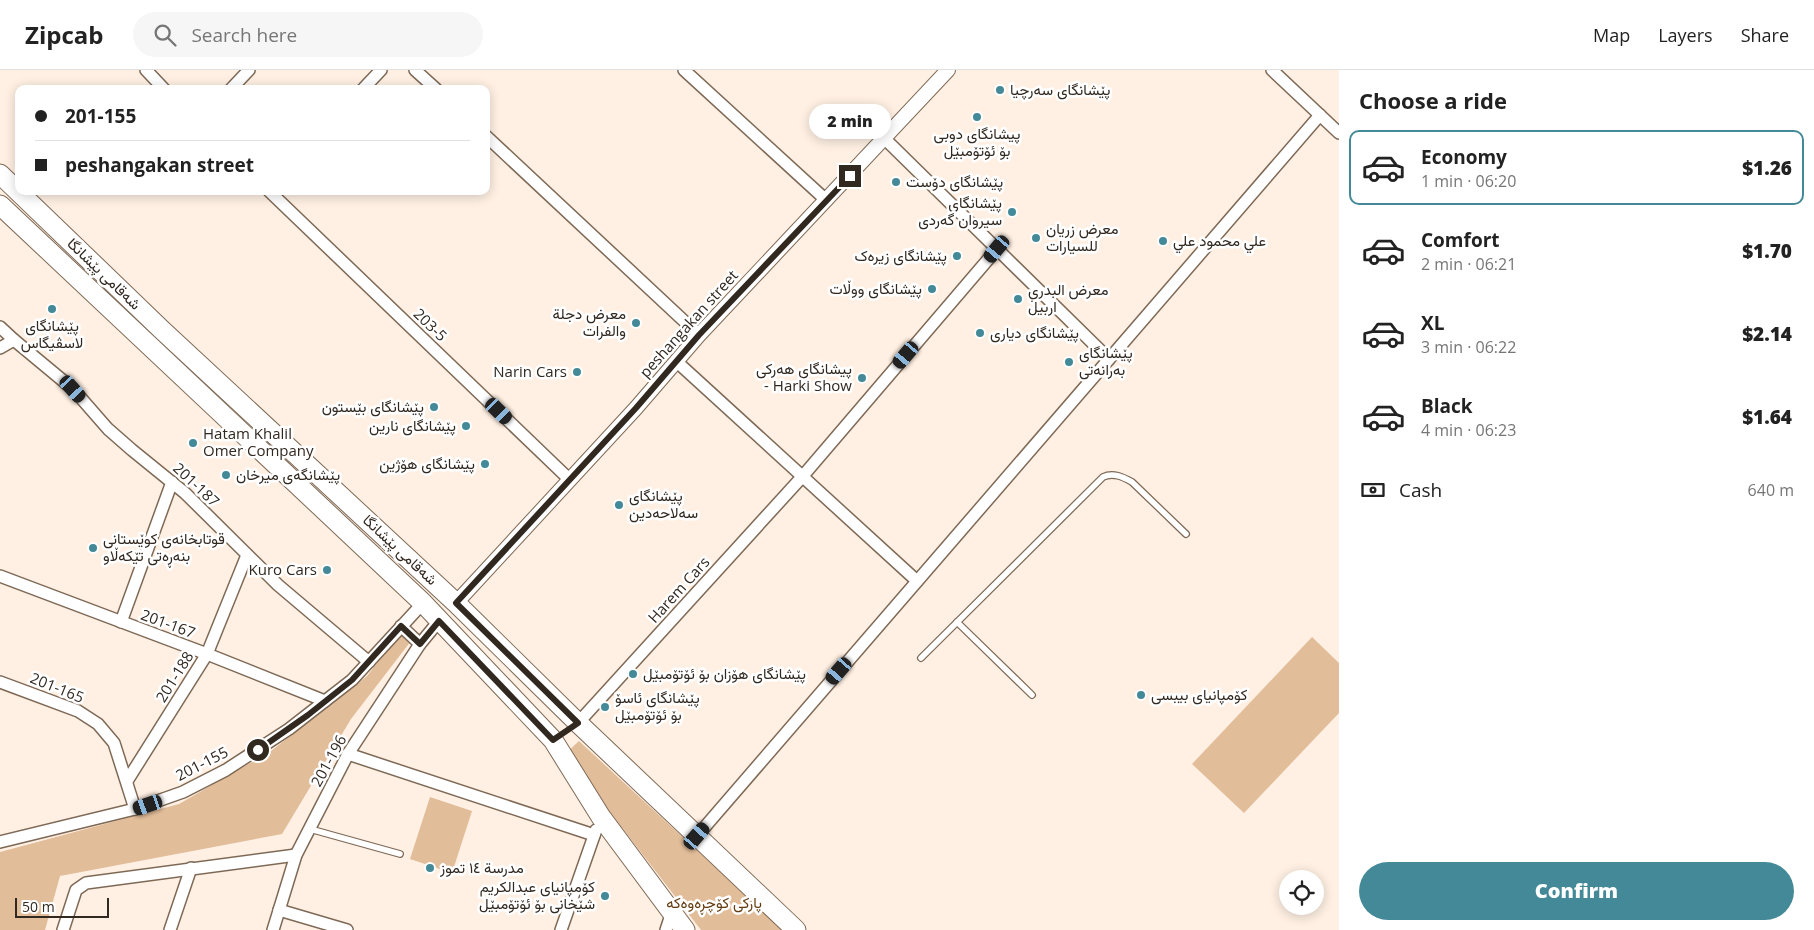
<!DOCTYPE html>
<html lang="en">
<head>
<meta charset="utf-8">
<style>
  :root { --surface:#fff; --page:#f6f6f6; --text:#222; --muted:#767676; --line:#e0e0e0; --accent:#448997 }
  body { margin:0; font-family:"Open Sans",Vazirmatn,sans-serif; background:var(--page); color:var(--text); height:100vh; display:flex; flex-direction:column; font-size:19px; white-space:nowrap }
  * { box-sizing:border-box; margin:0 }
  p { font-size:16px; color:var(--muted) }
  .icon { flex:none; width:28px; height:28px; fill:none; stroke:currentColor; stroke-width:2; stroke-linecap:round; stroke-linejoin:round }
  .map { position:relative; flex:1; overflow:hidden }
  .panel { display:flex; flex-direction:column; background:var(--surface); width:475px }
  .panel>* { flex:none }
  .guide { position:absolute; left:15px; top:15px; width:475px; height:110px; border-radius:10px; box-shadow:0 2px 12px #0003; display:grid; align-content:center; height:110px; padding:0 20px; background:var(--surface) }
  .buttons { position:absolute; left:1279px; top:800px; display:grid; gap:10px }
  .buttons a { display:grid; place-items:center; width:45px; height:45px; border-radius:50%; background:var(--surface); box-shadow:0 2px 12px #0003; font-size:25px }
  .scale { position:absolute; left:15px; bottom:12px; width:94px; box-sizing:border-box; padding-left:5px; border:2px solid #312820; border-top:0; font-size:14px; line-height:18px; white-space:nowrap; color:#312820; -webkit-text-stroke:4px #fff; paint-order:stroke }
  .end { position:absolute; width:22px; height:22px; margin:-11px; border:6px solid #312820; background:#fff; box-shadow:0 0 0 2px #fff }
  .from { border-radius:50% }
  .bubble { position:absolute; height:35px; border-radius:18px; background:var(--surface); box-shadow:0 2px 12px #0003; font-size:16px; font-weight:800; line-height:35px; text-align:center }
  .car { position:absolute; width:15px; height:30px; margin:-15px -8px; border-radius:6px; box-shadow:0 0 4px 1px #0007; background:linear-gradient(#222 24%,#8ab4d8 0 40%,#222 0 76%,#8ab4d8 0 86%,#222 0) }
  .guide b { display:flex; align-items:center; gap:18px; height:48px; font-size:19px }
  .guide b+b { border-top:1px solid var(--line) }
  .guide i { width:12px; height:12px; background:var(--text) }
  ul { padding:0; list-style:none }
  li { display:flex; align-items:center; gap:15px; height:75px; margin:0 10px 8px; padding:0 10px; border:2px solid transparent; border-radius:10px }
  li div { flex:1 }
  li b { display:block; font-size:19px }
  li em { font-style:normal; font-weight:800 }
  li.current { border-color:var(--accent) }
  li>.icon { width:45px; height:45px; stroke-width:1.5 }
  h2 { padding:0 20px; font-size:22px; line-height:60px }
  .pay { display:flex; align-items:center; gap:12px; height:55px; padding:0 20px; font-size:19px }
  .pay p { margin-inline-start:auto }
  .cta { display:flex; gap:10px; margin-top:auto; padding:10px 20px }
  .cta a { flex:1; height:58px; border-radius:30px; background:var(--accent); color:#fff; font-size:20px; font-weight:800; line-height:58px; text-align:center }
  header { display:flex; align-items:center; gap:30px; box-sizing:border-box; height:70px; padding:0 25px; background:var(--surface); border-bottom:1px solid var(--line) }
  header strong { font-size:24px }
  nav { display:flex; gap:28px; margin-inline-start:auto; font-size:18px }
  .search { width:350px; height:45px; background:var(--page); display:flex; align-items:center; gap:12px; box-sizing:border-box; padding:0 18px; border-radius:28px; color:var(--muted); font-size:19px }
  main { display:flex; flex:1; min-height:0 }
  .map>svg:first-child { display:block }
</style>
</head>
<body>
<header>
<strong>Zipcab</strong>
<div class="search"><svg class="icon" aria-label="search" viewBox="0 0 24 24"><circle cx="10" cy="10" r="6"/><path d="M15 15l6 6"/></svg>Search here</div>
<nav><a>Map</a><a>Layers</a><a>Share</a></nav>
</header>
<main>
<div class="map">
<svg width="1339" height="860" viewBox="0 0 1339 860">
  <rect width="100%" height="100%" fill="#fff0e3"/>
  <g fill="#e2bd9a">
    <path d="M400,564l11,7 -60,78 -69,115 -222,42 -15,54h-45v-78l179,-48 92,-53 96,-75z"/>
    <path d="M1312,567l27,26v50l-95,100 -52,-49z"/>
    <path d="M579,671l204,189h-82l-136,-176z"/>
    <path d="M430,727l42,14 -20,62 -42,-14z"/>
  </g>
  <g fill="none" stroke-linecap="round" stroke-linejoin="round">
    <g stroke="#7e6956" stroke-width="8">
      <g id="service">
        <path d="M957,552l75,73"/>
        <path d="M921,588l182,-181c10,-5 20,0 29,5l54,52"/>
        <path d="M310,759l90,25"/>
      </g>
    </g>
    <g stroke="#7e6956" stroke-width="14">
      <g id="minor">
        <path d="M146,0l18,19"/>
        <path d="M415,0l21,19"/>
        <path d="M684,0l142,130"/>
        <path d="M1272,0l67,63"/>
        <path d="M231,19l18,-19"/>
        <path d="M363,19l18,-19"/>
        <path d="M486,66l213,199"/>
        <path d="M884,68l225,221"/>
        <path d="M269,121l301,289"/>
        <path d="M0,257l14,13"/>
        <path d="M0,278l14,-8 59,49 35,40 24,21 53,43 93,92 91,77"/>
        <path d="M676,291l241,220"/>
        <path d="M0,506l207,78 118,47"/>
        <path d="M121,552l51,-140"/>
        <path d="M401,556l19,18"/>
        <path d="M0,612l78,29 20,13 16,19 21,66"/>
        <path d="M578,653l224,-246 195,-228"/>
        <path d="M348,684l246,81"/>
        <path d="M127,711l80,-127 40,-99"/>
        <path d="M697,766l623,-721"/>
        <path d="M0,772l135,-33 48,-17 43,-22 63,-41 63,-49 71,-77"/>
        <path d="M279,840l68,20"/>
        <path d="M63,860l13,-40 10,-7 210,-28"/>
        <path d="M170,860l21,-62"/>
        <path d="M273,860l23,-75 52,-101 72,-110 19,-23"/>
        <path d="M561,860l35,-100"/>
        <path d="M666,860l6,-18"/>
      </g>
    </g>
    <g stroke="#7e6956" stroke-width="16">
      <path id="tertiary" d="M456,533l180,-195 63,-73 249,-265"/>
    </g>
    <g stroke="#7e6956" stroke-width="21">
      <g id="primary">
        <path d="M0,104l162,156 294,273 122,120 218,207"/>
        <path d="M0,135l423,398 130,137 48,77 84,113"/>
      </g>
    </g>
    <use href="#service" stroke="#fff" stroke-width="5.5"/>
    <use href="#minor" stroke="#fff" stroke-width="11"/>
    <use href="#tertiary" stroke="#fff" stroke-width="14"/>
    <use href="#primary" stroke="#fff" stroke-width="19"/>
  </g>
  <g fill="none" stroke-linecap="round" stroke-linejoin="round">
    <path stroke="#312820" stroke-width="6" d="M258,680l50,-35 44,-35 49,-54 19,18 19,-23 114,119 25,-17 -122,-120 180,-195 63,-73 151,-159"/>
  </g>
  <g fill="#448997" stroke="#fff" stroke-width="2">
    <circle cx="1000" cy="20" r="5"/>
    <circle cx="977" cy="47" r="5"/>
    <circle cx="896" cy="112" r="5"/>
    <circle cx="1012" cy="142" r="5"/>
    <circle cx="1036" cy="168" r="5"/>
    <circle cx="1163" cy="171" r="5"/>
    <circle cx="957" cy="186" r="5"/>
    <circle cx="932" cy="219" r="5"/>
    <circle cx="1018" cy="229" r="5"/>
    <circle cx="52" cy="239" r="5"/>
    <circle cx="636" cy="253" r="5"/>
    <circle cx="980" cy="263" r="5"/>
    <circle cx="1069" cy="292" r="5"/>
    <circle cx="577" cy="302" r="5"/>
    <circle cx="862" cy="308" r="5"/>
    <circle cx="434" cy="337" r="5"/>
    <circle cx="466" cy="356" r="5"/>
    <circle cx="193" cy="373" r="5"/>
    <circle cx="485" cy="394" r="5"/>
    <circle cx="226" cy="405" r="5"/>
    <circle cx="619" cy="435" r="5"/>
    <circle cx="93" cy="478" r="5"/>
    <circle cx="327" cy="500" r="5"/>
    <circle cx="633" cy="604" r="5"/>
    <circle cx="1141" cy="625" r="5"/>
    <circle cx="605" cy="637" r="5"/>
    <circle cx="430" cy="798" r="5"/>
    <circle cx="605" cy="826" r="5"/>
  </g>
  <g text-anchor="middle" stroke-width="5" stroke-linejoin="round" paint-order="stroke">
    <g font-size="15" fill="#312820" stroke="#fff" text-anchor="start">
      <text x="1010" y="25">پێشانگای سەرچیا</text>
      <text x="977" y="69" text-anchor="middle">پیشانگای دوبی<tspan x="977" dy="17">بۆ ئۆتۆمبێل</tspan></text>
      <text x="906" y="117">پێشانگای دۆست</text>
      <text x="1002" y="138" text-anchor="end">پێشانگای<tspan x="1002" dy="17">سیروان گەردی</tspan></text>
      <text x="1046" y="164">معرض زريان<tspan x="1046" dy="17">للسيارات</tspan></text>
      <text x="1173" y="176">علي محمود علي</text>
      <text x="947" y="191" text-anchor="end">پێشانگای زیرەک</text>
      <text x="922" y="224" text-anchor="end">پێشانگای ووڵات</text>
      <text x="1028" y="225">معرض البدري<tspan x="1028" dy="17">اربيل</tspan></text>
      <text x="626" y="249" text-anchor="end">معرض دجلة<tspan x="626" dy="17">والفرات</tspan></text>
      <text x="52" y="261" text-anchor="middle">پێشانگای<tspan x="52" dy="17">لاسڤیگاس</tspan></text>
      <text x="990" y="268">پێشانگای دیاری</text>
      <text x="1079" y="288">پێشانگای<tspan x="1079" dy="17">بەرانەتی</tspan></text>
      <text x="852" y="304" text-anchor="end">پیشانگای هەرکی<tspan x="852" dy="17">- Harki Show</tspan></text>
      <text x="567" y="307" text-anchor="end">Narin Cars</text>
      <text x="424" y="342" text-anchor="end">پێشانگای بێستون</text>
      <text x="456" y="361" text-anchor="end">پێشانگای نارین</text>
      <text x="203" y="369">Hatam Khalil<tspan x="203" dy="17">Omer Company</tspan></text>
      <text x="475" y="399" text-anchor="end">پێشانگای هۆژین</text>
      <text x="236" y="410">پێشانگەی میرخان</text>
      <text x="629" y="431">پێشانگای<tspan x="629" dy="17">سەلاحەدین</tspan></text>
      <text x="103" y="474">قوتابخانەی کوێستانی<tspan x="103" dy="17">بنەڕەتی تێکەڵاو</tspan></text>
      <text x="317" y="505" text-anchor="end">Kuro Cars</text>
      <text x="643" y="609">پێشانگای هۆزان بۆ ئۆتۆمبێل</text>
      <text x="1151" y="630">كۆمپانیای بیبسی</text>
      <text x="615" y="633">پێشانگای ئاسۆ<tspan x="615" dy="17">بۆ ئۆتۆمبێل</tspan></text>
      <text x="440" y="803">مدرسة ١٤ تموز</text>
      <text x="595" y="822" text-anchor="end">کۆمپانیای عبدالكريم<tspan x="595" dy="17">شێخانی بۆ ئۆتۆمبێل</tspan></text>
    </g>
    <g font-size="15" fill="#312820" stroke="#fff">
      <text transform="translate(104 204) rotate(44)" y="5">شەقامی پێشانگا</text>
      <text transform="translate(689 254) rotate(-48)" y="5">peshangakan street</text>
      <text transform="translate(430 255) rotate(44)" y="5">203-5</text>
      <text transform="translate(196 415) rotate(43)" y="5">201-187</text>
      <text transform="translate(400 480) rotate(43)" y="5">شەقامی پێشانگا</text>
      <text transform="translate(679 520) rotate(-48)" y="5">Harem Cars</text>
      <text transform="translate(168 554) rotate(20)" y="5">201-167</text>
      <text transform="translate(175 607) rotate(-58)" y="5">201-188</text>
      <text transform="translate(57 618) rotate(22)" y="5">201-165</text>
      <text transform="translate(329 691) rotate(-61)" y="5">201-196</text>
      <text transform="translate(202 694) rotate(-27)" y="5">201-155</text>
    </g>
    <g font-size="15" fill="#643c0f" stroke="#fff">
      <text x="714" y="838">پارکی کۆچڕەوەکە</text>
    </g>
  </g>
</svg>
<div class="buttons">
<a><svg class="icon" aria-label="locate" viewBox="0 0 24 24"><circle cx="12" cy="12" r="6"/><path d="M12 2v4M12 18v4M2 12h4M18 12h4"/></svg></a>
</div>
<div class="scale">50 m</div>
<i class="end from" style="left:258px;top:680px"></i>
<i class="end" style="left:850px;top:106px"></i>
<div class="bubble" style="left:809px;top:34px;width:82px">2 min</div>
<i class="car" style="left:997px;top:179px;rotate:220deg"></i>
<i class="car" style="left:906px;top:285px;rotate:220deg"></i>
<i class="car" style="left:73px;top:319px;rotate:138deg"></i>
<i class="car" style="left:499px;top:341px;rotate:134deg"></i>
<i class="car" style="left:839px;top:601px;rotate:221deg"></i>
<i class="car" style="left:148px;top:735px;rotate:251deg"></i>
<i class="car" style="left:697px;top:766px;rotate:41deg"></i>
<div class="guide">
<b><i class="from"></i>201-155</b>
<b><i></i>peshangakan street</b>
</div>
</div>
<section class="panel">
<h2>Choose a ride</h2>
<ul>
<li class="current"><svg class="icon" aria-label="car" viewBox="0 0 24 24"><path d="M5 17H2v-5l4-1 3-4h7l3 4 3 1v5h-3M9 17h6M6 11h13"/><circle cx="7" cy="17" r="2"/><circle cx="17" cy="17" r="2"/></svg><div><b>Economy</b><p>1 min · 06:20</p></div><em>$1.26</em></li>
<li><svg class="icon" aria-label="car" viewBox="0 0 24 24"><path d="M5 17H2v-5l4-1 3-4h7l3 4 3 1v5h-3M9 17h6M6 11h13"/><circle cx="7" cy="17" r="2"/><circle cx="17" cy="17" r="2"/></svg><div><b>Comfort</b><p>2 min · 06:21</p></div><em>$1.70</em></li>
<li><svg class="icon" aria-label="car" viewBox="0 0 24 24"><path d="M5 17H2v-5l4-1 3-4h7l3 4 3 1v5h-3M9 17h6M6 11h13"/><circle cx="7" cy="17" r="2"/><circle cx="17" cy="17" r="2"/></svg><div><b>XL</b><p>3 min · 06:22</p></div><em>$2.14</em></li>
<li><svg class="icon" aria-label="car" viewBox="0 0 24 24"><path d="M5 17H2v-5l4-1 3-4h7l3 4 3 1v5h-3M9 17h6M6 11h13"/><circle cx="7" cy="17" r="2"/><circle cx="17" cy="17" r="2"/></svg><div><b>Black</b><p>4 min · 06:23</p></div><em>$1.64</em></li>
</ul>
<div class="pay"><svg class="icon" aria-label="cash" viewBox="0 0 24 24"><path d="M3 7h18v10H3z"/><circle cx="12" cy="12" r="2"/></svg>Cash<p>640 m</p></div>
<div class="cta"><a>Confirm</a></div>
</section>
</main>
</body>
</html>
